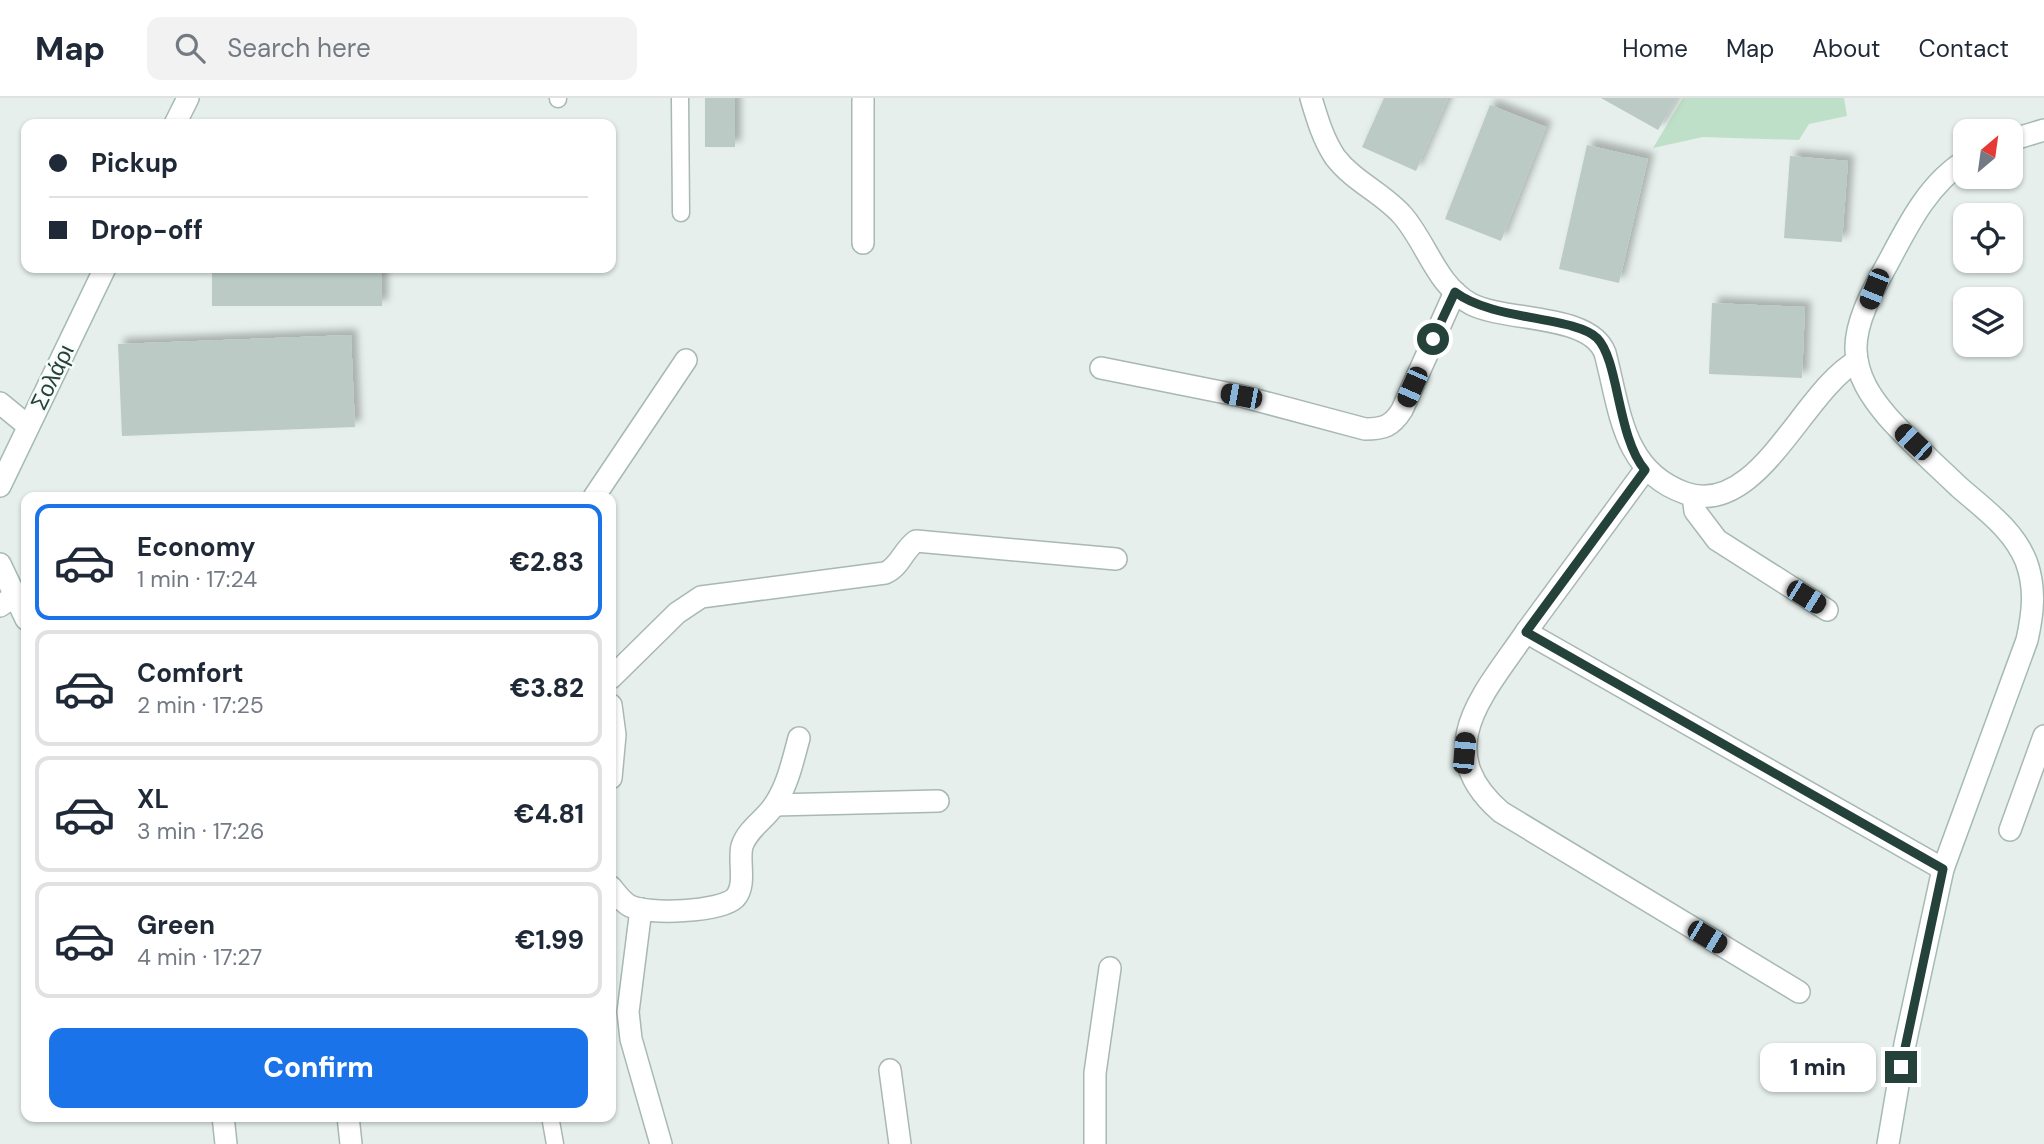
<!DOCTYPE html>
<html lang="en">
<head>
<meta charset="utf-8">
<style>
  :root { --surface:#fff; --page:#f2f2f3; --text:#1f2937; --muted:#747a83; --line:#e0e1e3; --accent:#1a73e8 }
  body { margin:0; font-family:"DM Sans",sans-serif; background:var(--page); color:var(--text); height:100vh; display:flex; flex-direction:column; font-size:26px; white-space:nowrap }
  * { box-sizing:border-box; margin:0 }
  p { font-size:23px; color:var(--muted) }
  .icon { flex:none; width:38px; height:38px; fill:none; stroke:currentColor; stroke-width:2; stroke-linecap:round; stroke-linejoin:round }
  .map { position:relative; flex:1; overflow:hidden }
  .drawer { position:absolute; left:21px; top:394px; width:595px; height:630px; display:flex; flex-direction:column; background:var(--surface); border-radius:14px; box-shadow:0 2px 5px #0004 }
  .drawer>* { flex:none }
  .top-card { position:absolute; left:21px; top:21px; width:595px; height:154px; border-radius:14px; box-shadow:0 2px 5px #0004; display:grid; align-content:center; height:154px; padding:0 28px; background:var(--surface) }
  .needle { width:46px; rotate:29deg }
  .controls { position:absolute; left:1953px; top:21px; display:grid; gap:14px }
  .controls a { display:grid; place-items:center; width:70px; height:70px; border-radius:14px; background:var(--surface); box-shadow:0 2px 5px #0004; font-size:35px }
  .end { position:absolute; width:32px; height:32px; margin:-16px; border:9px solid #24423a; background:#fff; box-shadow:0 0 0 4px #fff }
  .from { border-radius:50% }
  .bubble { position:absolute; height:49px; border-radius:14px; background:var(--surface); box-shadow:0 2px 5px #0004; font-size:23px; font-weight:800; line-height:49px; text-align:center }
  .car { position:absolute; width:21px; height:42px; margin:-21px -10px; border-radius:9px; box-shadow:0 0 5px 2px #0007; background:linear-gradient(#222 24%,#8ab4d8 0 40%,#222 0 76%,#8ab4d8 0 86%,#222 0) }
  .top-card b { display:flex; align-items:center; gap:24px; height:66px; font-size:26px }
  .top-card b+b { border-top:2px solid var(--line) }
  .top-card i { width:18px; height:18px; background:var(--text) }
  ul { padding:12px 0 0; list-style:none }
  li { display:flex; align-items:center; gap:21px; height:116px; margin:0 14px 10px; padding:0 14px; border:4px solid var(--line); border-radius:14px }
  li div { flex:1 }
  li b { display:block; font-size:26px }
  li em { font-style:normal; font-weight:800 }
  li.current { border-color:var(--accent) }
  li>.icon { width:63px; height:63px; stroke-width:1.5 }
  .button { display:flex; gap:14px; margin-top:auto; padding:14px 28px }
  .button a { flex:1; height:80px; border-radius:14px; background:var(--accent); color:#fff; font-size:28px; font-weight:800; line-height:80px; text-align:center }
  header { display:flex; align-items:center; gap:42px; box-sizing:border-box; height:98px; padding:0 35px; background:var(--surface); border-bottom:2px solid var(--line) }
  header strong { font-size:33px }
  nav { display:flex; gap:38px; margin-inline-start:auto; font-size:24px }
  .search { width:490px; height:63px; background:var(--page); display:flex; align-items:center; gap:18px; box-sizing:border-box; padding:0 24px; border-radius:14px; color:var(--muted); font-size:26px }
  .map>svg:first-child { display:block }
</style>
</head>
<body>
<header>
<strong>Map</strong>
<div class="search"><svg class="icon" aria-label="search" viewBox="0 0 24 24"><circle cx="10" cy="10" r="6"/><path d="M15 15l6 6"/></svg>Search here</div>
<nav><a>Home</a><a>Map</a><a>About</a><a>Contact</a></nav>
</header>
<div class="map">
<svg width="2044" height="1046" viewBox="0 0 2044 1046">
  <defs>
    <filter id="shadow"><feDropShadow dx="6" dy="-6" stdDeviation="3.5" flood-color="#0004"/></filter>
  </defs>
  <rect width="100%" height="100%" fill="#e6efeb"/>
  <path fill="#bfe0c8" d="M1683,0h161l3,18 -38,8 -10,16 -96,-3 -50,11z"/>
  <g fill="#bbcac4" filter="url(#shadow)">
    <rect x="705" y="0" width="30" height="49"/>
    <path d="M1384,0h64l-32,73 -54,-24z"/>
    <path d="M1601,0h76l-19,32z"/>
    <path d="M1490,7l56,22 -45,114 -56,-22z"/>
    <path d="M1587,47l61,14 -29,124 -60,-14z"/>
    <path d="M1790,58l58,5 -6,81 -58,-4z"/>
    <rect x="212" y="170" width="170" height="38"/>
    <path d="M1712,205l93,4 -3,71 -93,-4z"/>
    <path d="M351,237l4,92 -233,9 -4,-92z"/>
  </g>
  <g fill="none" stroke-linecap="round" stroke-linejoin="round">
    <g stroke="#a8b8b2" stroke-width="19">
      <g id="lane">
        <path d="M558,0v1"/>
        <path d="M680,0l1,115"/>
        <path d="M550,1018l5,28"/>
      </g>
    </g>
    <g stroke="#a8b8b2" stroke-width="24">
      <g id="street">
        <path d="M1311,0c6,20 12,41 24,59 19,25 48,36 68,59 24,28 34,70 68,88 35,18 119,9 134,49 15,56 17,118 80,140 73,26 118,-103 172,-132"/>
        <path d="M863,145v-145"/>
        <path d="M1101,270l140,28 124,33c19,0 27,-3 37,-19l53,-118"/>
        <path d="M0,305l28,23"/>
        <path d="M1693,398l2,15 22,29 110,70"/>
        <path d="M594,399l92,-137"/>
        <path d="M0,508l13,-9"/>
        <path d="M1526,534l119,-162"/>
        <path d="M611,580l66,-65 24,-16 184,-24c15,-6 18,-23 31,-32l200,18"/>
        <path d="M611,607l4,30 -4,43"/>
        <path d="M775,707l163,-4"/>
        <path d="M2010,732l34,-94"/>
        <path d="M611,789c5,6 11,15 19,19 18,9 90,6 105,-8 12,-13 3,-37 7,-52 6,-18 24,-27 33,-42 13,-20 18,-44 24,-66"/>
        <path d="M641,811l-13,103 3,27 30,105"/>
        <path d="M1799,894l-298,-180c-73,-63 -16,-119 25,-180l417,237"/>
        <path d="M890,972l10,74"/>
        <path d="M348,1018l3,28"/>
        <path d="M1095,1046v-71l15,-105"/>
      </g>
    </g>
    <g stroke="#a4bbb3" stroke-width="24">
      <g id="secondary">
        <path d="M175,26l13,-26"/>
        <path d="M2011,42l33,-10"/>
        <path d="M0,388l105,-218"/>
        <path d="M0,466l26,55"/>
        <path d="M223,1018l3,28"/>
        <path d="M1888,1046l17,-100 38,-175 84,-229c6,-27 9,-52 -1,-79 -13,-32 -42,-52 -67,-74 -24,-23 -50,-46 -72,-71 -16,-19 -30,-39 -31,-66 -1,-30 19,-63 33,-89 19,-36 40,-78 76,-100"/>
      </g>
    </g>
    <use href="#lane" stroke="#fff" stroke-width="16"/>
    <use href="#street" stroke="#fff" stroke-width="21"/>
    <use href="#secondary" stroke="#fff" stroke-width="21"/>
  </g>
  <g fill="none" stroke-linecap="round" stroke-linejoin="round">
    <path stroke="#24423a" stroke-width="9" d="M1433,241l22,-47c38,29 119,24 142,46 22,22 20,99 48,132l-119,162 417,237 -42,198"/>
  </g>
  <g text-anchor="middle" stroke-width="5" stroke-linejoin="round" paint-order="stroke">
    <g font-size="23" fill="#24423a" stroke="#f7fbf9">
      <text transform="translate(52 279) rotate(-64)" y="8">Σολάρι</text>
    </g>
  </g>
</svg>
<div class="controls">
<a><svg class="needle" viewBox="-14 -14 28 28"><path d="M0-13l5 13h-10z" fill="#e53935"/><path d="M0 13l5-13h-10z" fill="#747a83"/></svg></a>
<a><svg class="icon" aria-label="locate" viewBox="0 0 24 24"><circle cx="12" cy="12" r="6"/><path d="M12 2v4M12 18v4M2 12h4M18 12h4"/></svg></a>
<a><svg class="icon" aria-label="layers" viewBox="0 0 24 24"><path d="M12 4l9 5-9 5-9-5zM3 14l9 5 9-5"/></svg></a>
</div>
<i class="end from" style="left:1433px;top:241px"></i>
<i class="end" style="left:1901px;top:969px"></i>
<div class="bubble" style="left:1760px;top:945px;width:116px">1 min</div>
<i class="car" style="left:1874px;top:191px;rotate:202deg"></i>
<i class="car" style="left:1412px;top:289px;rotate:204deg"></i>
<i class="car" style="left:1241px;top:298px;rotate:281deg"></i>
<i class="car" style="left:1913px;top:344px;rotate:313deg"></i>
<i class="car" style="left:1806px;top:499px;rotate:122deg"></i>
<i class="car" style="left:1464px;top:655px;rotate:5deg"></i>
<i class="car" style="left:1707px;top:839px;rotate:121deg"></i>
<div class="top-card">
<b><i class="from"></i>Pickup</b>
<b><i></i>Drop-off</b>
</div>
<section class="drawer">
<ul>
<li class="current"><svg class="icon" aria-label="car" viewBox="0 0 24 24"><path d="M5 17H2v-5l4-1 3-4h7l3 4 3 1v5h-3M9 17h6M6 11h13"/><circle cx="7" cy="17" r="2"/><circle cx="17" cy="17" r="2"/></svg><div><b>Economy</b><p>1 min · 17:24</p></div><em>€2.83</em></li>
<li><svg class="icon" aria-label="car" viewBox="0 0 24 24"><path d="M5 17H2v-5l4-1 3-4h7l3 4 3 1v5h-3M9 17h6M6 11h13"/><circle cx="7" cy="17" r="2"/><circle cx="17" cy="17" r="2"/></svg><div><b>Comfort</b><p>2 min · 17:25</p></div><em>€3.82</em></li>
<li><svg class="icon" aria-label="car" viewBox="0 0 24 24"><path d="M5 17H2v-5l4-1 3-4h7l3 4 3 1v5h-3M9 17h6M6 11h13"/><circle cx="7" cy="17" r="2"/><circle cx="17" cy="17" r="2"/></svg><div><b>XL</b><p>3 min · 17:26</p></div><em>€4.81</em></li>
<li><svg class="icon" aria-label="car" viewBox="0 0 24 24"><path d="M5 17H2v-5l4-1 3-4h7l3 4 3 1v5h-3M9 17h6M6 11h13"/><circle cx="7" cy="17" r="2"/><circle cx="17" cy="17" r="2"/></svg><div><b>Green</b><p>4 min · 17:27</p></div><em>€1.99</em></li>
</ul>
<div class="button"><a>Confirm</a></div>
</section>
</div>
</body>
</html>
